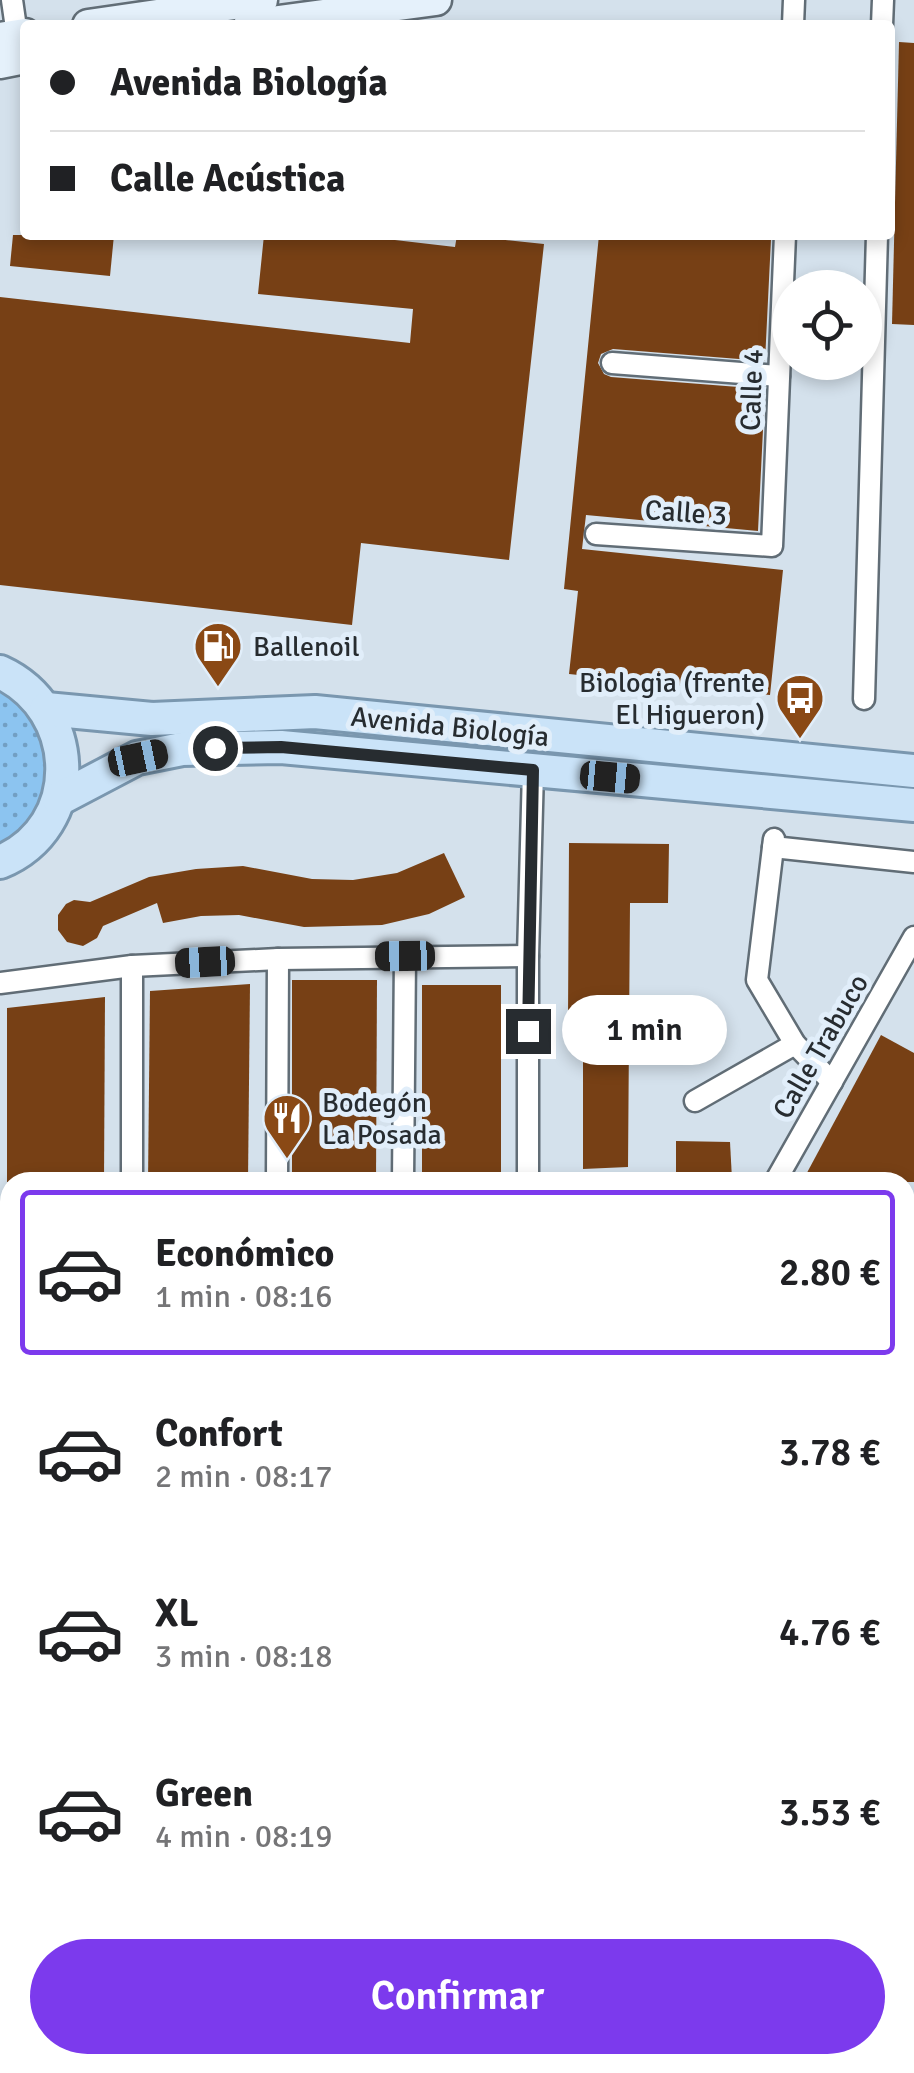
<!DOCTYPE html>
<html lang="es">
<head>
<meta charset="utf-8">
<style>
  :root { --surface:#fff; --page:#f6f6f6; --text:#202124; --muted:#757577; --line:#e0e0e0; --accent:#7c3aed }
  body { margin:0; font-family:Signika,sans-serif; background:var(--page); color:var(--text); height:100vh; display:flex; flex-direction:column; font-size:38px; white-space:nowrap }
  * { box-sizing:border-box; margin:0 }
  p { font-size:32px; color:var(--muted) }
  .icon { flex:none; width:55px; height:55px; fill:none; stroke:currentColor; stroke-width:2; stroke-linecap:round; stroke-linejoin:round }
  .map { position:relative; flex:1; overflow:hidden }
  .side { position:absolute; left:0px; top:1172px; width:915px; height:902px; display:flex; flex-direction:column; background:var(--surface); border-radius:30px 30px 0 0; box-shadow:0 5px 15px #0003 }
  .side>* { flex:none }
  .hud { position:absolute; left:20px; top:20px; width:875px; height:220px; border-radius:10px; box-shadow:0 5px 15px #0003; display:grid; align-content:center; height:220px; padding:0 30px; background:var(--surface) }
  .buttons { position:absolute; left:772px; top:270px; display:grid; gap:20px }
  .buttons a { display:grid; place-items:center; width:110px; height:110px; border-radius:50%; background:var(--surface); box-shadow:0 5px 15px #0003; font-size:50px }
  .end { position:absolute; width:45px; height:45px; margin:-22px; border:12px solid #272c30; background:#fff; box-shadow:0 0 0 5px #fff }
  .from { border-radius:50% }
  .bubble { position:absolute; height:70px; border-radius:35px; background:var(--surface); box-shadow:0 5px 15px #0003; font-size:32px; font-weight:600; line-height:70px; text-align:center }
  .car { position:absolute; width:30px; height:60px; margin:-30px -15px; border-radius:12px; box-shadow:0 0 8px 2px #0007; background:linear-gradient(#222 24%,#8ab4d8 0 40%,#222 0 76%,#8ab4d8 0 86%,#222 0) }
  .hud b { display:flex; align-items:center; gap:35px; height:95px; font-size:38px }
  .hud b+b { border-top:2px solid var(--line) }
  .hud i { width:25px; height:25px; background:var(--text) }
  ul { padding:18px 0 0; list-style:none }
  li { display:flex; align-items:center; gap:30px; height:165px; margin:0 20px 15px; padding:0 10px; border:5px solid transparent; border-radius:10px }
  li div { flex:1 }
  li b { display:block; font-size:38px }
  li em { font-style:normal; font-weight:600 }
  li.selected { border-color:var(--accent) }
  li>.icon { width:90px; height:90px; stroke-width:1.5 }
  .button { display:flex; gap:20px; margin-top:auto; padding:20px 30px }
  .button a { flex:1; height:115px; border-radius:60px; background:var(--accent); color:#fff; font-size:40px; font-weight:600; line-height:115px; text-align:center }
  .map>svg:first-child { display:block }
</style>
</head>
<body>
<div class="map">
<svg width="914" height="2073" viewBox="0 0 914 2073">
  <defs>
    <pattern id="grass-dots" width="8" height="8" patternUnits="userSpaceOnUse" patternTransform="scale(2.5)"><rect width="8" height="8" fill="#8cc4f0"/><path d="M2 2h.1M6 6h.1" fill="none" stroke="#729fc3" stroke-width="1.8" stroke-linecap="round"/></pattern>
  </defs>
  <rect width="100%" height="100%" fill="#d4e1ec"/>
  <path fill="url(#grass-dots)" d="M0,672l20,11 42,101 -62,78z"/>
  <g fill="#774015">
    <path d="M899,42l15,1v282l-22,-1z"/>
    <path d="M13,235h101l-4,41 -100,-10z"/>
    <path d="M264,235h88l103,12 2,-12 87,9 -35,316 -148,-17 -9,82 -352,-40v-288l410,46 3,-34 -155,-15z"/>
    <path d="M599,235h135l37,4 -6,122 -152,-12 -12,5 -3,9 6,11 7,3 154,12 -7,142 -172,-16 -4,34 201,21 -13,125 -201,-21 9,-83 -14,-2z"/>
    <path d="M569,843l100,1 -1,59h-38l-2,264 -45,2v-148l-15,-1z"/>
    <path d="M444,853l21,44 -36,17 -47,11 -78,2 -65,-12 -38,1 -38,7 -6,-20 -54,23 -6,12 -14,8 -16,-4 -9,-12v-15l8,-11 8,-4 16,2 59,-25 47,-8 47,-3 69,13 41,1 44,-7z"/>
    <path d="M292,980h85l-1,202h-84z"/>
    <path d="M250,984l-2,198h-100l2,-191z"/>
    <rect x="422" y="985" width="79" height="197"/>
    <path d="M105,997l-1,185h-97v-174z"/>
    <path d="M881,1035l33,18v129h-112z"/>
    <path d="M676,1141l54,1 2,37 -56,1z"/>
  </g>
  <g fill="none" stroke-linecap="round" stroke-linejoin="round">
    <g stroke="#616d76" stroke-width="25">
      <g id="street">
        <path d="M12,0l5,35"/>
        <path d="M793,25l1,-25"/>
        <path d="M882,25l1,-25"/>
        <path d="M612,363l167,13"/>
        <path d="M596,534l176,12 13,-311"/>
        <path d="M864,699l13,-464"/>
        <path d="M774,839l-17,141 38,64 37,38"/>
        <path d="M773,847l141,15"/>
        <path d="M0,983l132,-17 146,-7 250,-3"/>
        <path d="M695,1101l100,-57"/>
        <path d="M132,1182v-216"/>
        <path d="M277,1182l1,-223"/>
        <path d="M403,1182l2,-226"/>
        <path d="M528,1182v-226l5,-186"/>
        <path d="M775,1182l139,-245"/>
        <path d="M905,1213l9,-1"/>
        <path d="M0,1475l10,1"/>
        <path d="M905,1507h9"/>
        <path d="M0,1746h10"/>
        <path d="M905,1844l9,2"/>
        <path d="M2,1856h8"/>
        <path d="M2,1938h8"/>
        <path d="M1,2047h9"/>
        <path d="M135,2065v8"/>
        <path d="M419,2065l4,8"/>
        <path d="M473,2073l4,-8"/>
      </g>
    </g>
    <g stroke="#616d76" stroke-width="35">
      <g id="secondary">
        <path d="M88,25l174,-25"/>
        <path d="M249,25l187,-25"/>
        <path d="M0,38l25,-4"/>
        <path d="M0,63l25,-5"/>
      </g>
    </g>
    <g stroke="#7a97af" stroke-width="38">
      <g id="primary">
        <path d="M0,672c81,37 85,155 0,190"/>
        <path d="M46,709l106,10 163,-7 599,59"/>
        <path d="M59,799l78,-41 45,-9 99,-2 633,58"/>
      </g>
    </g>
    <use href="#street" stroke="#fff" stroke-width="20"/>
    <use href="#secondary" stroke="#e5f1fb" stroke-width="30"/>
    <use href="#primary" stroke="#cae3f8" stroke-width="32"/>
  </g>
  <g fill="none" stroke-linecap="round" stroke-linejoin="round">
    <path stroke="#272c30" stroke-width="12" d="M215,748l66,-1 252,23 -5,261"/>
  </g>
  <defs>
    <g id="fuel-pin" transform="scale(2.5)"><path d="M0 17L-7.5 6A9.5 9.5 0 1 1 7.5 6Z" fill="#8a4915" stroke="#e1eefa"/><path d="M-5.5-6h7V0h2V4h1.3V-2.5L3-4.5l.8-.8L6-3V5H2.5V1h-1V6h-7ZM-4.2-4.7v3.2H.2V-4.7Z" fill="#fff"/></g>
    <g id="bus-pin" transform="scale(2.5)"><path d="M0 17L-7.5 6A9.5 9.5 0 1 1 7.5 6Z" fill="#8a4915" stroke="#e1eefa"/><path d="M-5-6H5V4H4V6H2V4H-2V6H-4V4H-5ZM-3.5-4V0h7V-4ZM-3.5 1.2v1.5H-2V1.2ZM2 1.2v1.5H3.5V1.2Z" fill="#fff"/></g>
    <g id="restaurant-pin" transform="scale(2.5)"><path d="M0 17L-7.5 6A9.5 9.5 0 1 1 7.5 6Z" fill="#8a4915" stroke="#e1eefa"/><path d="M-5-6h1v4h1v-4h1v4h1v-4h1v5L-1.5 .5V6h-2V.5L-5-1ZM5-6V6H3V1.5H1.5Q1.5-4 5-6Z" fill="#fff"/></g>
  </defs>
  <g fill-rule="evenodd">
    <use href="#fuel-pin" x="218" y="646"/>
    <use href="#bus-pin" x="800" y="698"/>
    <use href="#restaurant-pin" x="287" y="1118"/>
  </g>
  <g text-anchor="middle" stroke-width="10" stroke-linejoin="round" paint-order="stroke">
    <g font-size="28" fill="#272c30" stroke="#e1eefa">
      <text transform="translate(751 390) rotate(-88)" y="10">Calle 4</text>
      <text transform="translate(686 512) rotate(4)" y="10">Calle 3</text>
      <text transform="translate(450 726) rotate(6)" y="10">Avenida Biología</text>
      <text transform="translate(820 1046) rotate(-60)" y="10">Calle Trabuco</text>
    </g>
    <g font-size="28" fill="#272c30" stroke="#e1eefa" text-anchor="start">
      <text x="253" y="656">Ballenoil</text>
      <text x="765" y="692" text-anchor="end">Biologia (frente<tspan x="765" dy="32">El Higueron)</tspan></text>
      <text x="322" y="1112">Bodegón<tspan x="322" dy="32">La Posada</tspan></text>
    </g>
  </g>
</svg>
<div class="buttons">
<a><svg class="icon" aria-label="locate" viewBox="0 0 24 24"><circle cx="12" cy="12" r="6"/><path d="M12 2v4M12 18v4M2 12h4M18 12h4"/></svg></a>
</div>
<i class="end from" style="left:215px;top:748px"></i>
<i class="end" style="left:528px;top:1031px"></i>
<div class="bubble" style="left:562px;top:995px;width:165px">1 min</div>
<i class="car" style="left:138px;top:758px;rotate:78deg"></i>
<i class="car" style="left:610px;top:777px;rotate:95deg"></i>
<i class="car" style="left:405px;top:956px;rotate:269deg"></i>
<i class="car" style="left:205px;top:962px;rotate:267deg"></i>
<div class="hud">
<b><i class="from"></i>Avenida Biología</b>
<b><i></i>Calle Acústica</b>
</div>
<section class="side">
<ul>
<li class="selected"><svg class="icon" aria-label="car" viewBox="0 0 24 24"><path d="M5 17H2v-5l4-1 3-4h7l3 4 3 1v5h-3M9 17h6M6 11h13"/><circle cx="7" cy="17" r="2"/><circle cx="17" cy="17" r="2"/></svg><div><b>Económico</b><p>1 min · 08:16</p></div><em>2.80 €</em></li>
<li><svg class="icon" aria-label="car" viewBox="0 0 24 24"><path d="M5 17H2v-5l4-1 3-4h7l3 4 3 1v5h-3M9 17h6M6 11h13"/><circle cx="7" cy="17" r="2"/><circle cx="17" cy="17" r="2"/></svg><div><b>Confort</b><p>2 min · 08:17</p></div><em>3.78 €</em></li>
<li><svg class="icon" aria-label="car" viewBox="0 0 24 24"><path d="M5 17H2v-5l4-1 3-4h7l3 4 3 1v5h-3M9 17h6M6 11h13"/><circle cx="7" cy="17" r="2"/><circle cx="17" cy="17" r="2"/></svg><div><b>XL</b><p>3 min · 08:18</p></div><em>4.76 €</em></li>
<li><svg class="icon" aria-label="car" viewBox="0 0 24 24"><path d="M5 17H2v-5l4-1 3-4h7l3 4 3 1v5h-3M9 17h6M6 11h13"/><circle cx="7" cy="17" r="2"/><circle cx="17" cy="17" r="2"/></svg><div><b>Green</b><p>4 min · 08:19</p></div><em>3.53 €</em></li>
</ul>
<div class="button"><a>Confirmar</a></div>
</section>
</div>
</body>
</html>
